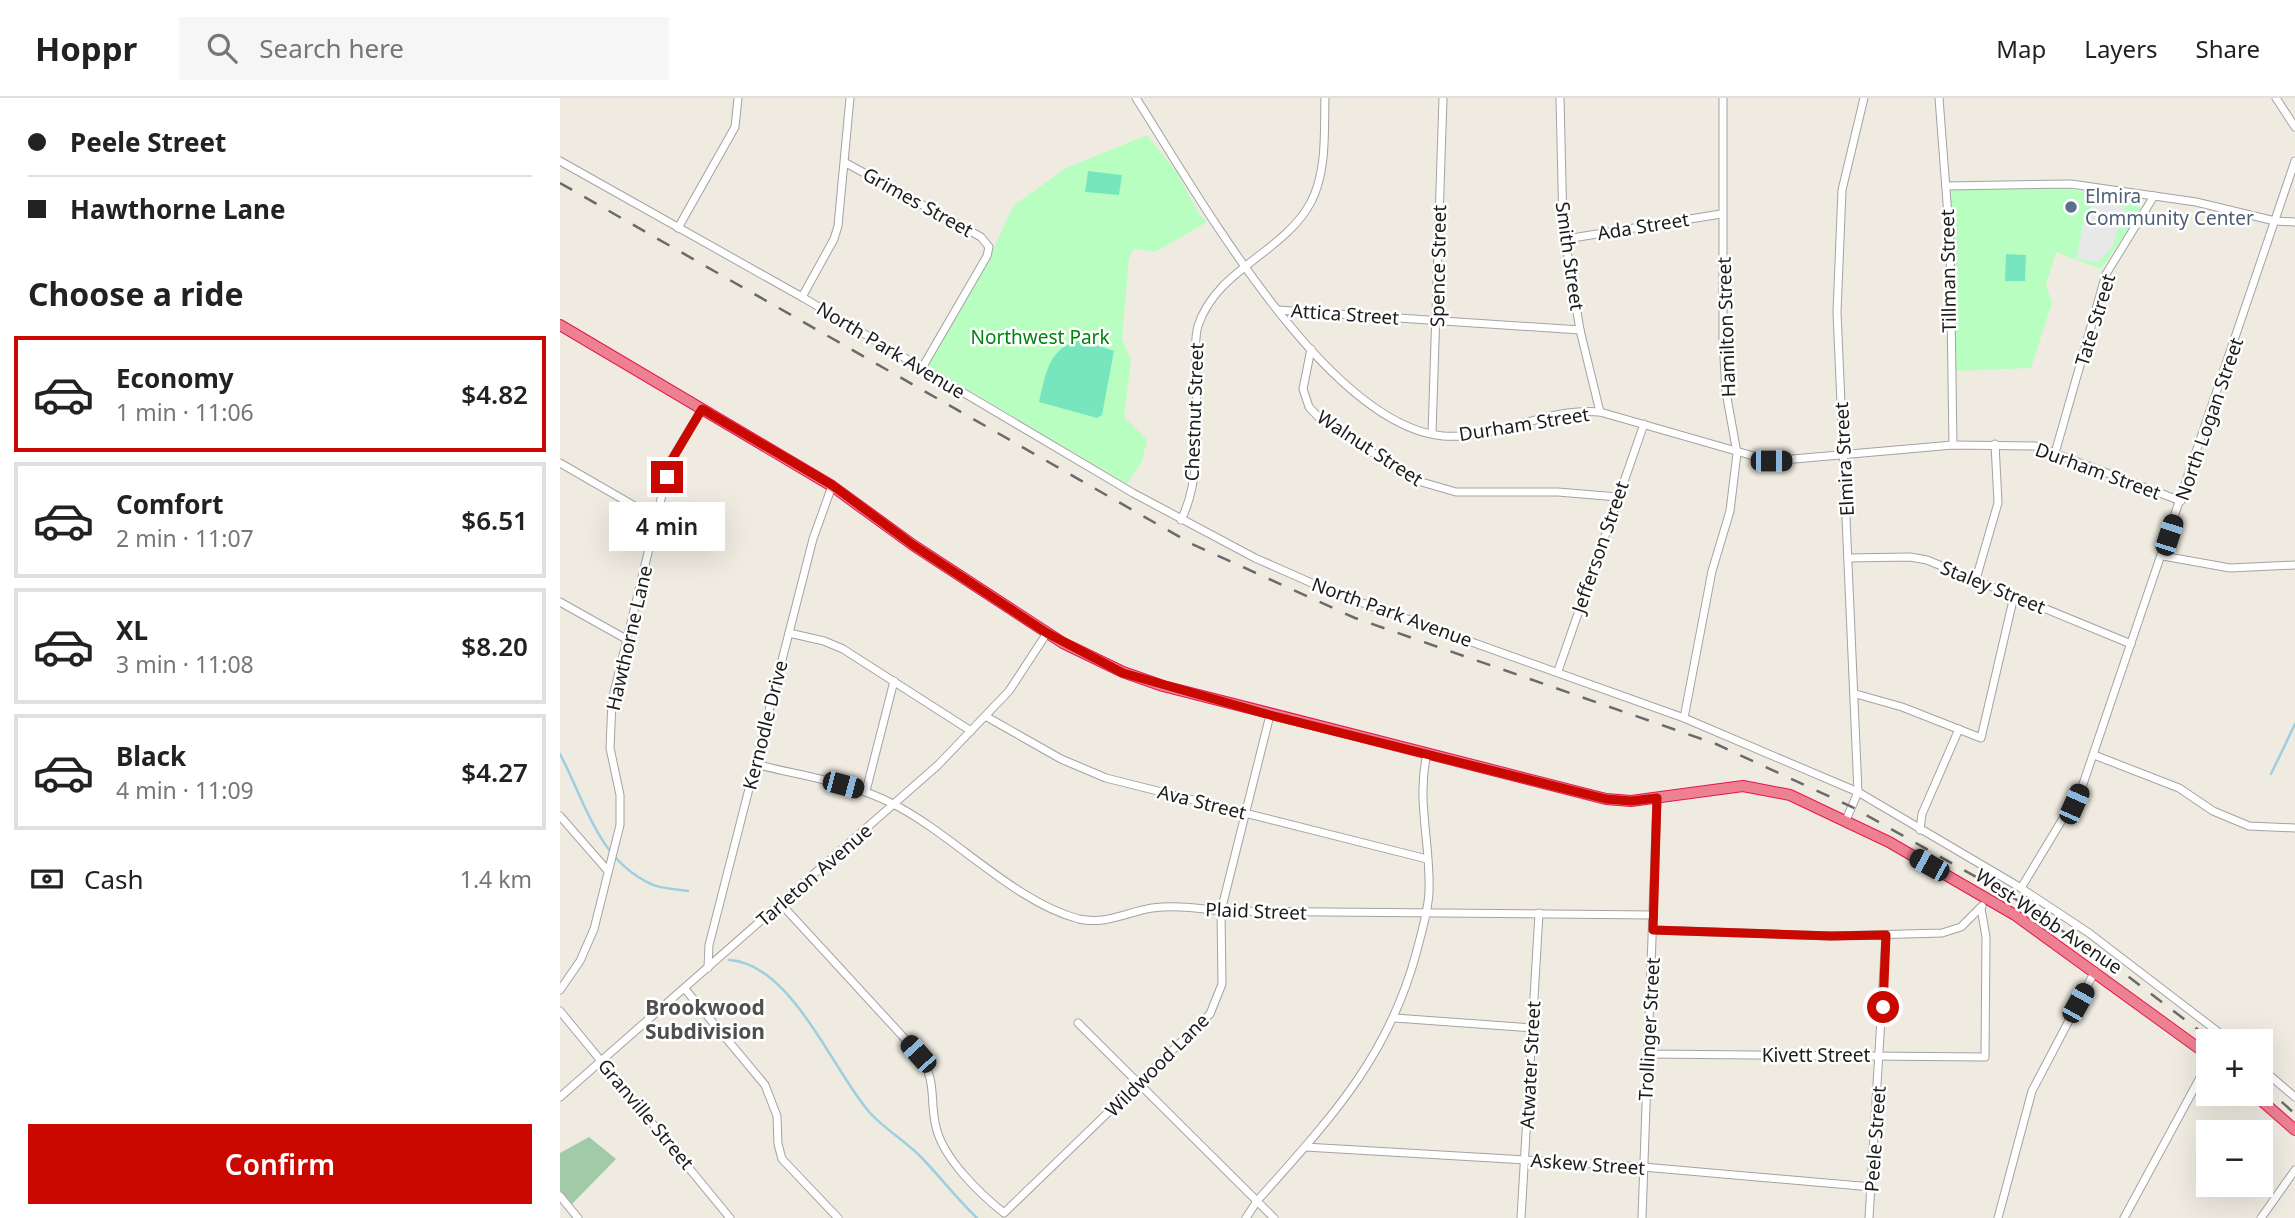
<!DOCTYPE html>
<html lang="en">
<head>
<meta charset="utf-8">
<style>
  :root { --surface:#fff; --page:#f6f6f6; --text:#222; --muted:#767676; --line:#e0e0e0; --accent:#c90800 }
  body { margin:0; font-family:"Noto Sans",sans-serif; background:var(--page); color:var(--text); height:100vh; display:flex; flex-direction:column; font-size:26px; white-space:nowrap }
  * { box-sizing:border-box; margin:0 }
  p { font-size:23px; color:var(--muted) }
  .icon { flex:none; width:38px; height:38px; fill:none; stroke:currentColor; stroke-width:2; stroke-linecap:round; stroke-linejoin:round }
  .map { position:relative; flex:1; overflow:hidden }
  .sheet { display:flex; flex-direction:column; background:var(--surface); width:560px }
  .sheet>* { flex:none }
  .banner { display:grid; align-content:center; height:154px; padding:0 28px; background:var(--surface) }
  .tools { position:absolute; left:1636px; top:931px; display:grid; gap:14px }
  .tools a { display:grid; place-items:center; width:77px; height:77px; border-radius:0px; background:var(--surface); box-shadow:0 7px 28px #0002; font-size:35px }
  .end { position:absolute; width:32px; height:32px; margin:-16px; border:9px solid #c90800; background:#fff; box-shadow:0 0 0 4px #fff }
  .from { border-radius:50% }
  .bubble { position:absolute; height:49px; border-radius:0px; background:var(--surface); box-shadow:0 7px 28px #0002; font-size:23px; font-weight:600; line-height:49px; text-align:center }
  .car { position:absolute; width:21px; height:42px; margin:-21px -10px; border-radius:9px; box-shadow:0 0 5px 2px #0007; background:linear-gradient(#222 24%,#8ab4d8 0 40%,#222 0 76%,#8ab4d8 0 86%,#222 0) }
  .banner b { display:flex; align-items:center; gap:24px; height:66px; font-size:26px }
  .banner b+b { border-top:2px solid var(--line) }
  .banner i { width:18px; height:18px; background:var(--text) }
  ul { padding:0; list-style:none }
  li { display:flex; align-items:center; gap:21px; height:116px; margin:0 14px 10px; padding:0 14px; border:4px solid var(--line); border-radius:0px }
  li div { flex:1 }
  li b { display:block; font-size:26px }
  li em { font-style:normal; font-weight:600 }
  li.active { border-color:var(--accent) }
  li>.icon { width:63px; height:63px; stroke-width:1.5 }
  h2 { padding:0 28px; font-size:32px; line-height:84px }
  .pay { display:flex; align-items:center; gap:18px; height:77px; padding:0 28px; font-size:26px }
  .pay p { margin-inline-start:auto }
  .cta { display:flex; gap:14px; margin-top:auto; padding:14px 28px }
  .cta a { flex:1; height:80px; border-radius:0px; background:var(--accent); color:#fff; font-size:28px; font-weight:600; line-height:80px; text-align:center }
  header { display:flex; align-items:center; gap:42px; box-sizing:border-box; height:98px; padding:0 35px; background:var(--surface); border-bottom:2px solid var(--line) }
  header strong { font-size:33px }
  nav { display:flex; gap:38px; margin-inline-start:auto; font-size:24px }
  .search { width:490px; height:63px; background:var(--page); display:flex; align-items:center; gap:18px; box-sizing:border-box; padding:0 24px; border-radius:0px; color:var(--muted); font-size:26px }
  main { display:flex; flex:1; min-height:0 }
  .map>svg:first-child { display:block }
</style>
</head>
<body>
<header>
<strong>Hoppr</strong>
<div class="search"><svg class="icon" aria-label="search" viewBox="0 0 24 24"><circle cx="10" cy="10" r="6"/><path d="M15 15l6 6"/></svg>Search here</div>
<nav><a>Map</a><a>Layers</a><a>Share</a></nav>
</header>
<main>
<section class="sheet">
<div class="banner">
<b><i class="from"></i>Peele Street</b>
<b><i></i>Hawthorne Lane</b>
</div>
<h2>Choose a ride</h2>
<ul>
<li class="active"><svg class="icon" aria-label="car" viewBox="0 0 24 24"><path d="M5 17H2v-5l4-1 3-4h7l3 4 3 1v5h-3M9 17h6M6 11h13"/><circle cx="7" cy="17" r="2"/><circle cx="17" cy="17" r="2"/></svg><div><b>Economy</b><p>1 min · 11:06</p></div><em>$4.82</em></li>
<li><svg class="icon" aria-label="car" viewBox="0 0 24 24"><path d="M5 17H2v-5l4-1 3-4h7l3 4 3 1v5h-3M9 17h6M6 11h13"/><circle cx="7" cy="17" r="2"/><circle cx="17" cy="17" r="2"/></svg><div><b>Comfort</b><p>2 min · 11:07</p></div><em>$6.51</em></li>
<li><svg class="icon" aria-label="car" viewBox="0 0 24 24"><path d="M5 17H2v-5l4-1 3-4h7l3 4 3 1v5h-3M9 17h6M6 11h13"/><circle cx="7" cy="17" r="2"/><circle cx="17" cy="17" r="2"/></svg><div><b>XL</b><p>3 min · 11:08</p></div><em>$8.20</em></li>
<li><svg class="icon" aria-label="car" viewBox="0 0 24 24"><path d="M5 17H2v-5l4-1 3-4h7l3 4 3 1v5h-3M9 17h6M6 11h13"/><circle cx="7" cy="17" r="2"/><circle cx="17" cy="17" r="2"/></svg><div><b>Black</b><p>4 min · 11:09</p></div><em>$4.27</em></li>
</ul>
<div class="pay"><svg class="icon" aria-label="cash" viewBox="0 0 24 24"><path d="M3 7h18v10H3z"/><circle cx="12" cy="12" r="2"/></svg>Cash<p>1.4 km</p></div>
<div class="cta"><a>Confirm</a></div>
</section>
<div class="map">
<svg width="1735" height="1120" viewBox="0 0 1735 1120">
  <rect width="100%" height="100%" fill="#efebe1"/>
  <path fill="#a0caa8" d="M29,1039l27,22 -47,48 -9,-11v-43z"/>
  <g fill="#b9fec1">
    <path d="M587,37l29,36 23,43 8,8 -52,30 -21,-3 -5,10 -7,80 9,21 -7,57 23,23 -5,21 -15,23 -201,-119 67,-115 20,-44 53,-38z"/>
    <path d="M1493,89l74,10 10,3 4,11 -40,58 -45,-17 -10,33 6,18 -21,65 -75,3 -3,-2 -3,-174 4,-6z"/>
  </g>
  <g fill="#77e6bf">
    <path d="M528,73l34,4 -3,20 -34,-3z"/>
    <path d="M1446,156l20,1 -1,26h-20z"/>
    <path d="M523,242l31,11 -12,64 -5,3 -58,-16c7,-29 10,-57 44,-62z"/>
  </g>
  <path fill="#e8e8e8" d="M1532,104l33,5 -13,40 -14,16 -21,-5 6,-34 6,-2z"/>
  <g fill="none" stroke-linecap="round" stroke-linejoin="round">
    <g stroke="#9dcfe1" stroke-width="2.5">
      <path d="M0,656c25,47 37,105 91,130 10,5 26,5 37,7"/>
      <path d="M1711,676l24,-50"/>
      <path d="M169,862c62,3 104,111 141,153 14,15 33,27 49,42 20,20 37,43 58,63"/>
    </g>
    <g stroke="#a3a3a3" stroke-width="9">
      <g id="minor">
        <path d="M576,0c60,93 189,327 307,338 54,4 104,-29 157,-24l171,49 182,-16 82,1 146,55"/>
        <path d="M1000,0l3,129 17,103 20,82"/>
        <path d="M1379,0l11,144 3,203"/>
        <path d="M1716,0l19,29"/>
        <path d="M0,63l242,136 331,196 122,65 77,34 352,126 174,74 163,96 68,45 141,108"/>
        <path d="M286,65l135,74 8,10 -2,9 -65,112"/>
        <path d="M1386,88l125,-2 125,18 79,19 20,1"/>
        <path d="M118,130l57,-101 3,-29"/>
        <path d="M1006,141l155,-25"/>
        <path d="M242,199l32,-58 4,-13 12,-128"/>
        <path d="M718,212l302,20"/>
        <path d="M751,251l-8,40 6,18 13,14 96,60 38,11h102l60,5"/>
        <path d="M872,335l11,-335"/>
        <path d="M1495,355l51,-179 48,-78"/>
        <path d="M0,365l97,56"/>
        <path d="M621,422c22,-44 15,-103 15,-152 0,-13 -2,-29 2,-42 18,-57 86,-73 113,-124 16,-31 13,-70 14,-104"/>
        <path d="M1603,458l67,12 65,-3"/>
        <path d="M1288,460l62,-1 17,3 204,84"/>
        <path d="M1416,481l22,-76 -3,-59"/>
        <path d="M0,504l66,37"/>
        <path d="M229,535l35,8 19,8 128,82"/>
        <path d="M998,573l86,-247"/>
        <path d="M1296,596l46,13 79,31 33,-142"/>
        <path d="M427,619l74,42 45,19 321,81"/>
        <path d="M1124,620l28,-147 18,-60 7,-58 -11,-61 -3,-52v-242"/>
        <path d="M1534,657l85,33 34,23 36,15 46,2"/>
        <path d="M195,666c46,12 96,18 138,40 60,30 121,98 186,115 27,6 48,-7 73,-11 24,-3 46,0 69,3l432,4"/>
        <path d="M306,693l28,-110"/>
        <path d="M0,718l48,55"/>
        <path d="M1286,722l12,-28 -21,-480 5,-122 22,-92"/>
        <path d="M1360,732l2,-16 37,-85"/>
        <path d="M1461,790l61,-101 213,-626"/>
        <path d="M221,806l137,149c20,28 11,45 18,74 7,31 43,66 68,86l206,-199 12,-30 -1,-73 49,-196"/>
        <path d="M1093,832l178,6 111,-3 19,-6 21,-21"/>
        <path d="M148,870l1,-23 104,-406 19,-53"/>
        <path d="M125,891l80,96 12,31 1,28 4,15 56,59"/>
        <path d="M0,892l20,-29 14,-32 26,-104v-30l-10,-47 2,-47 58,-239 32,-53"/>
        <path d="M0,913l170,207"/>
        <path d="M835,920l137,10"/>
        <path d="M518,925l196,195"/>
        <path d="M1088,956l337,3 1,-120 -5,-29"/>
        <path d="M1701,970l34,29"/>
        <path d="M0,999l378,-332 71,-74 38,-58"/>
        <path d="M745,1049l338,20 229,20"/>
        <path d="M0,1098l18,22"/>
        <path d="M686,1120l11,-17c71,-80 130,-141 159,-247 5,-20 12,-41 13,-62 2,-47 -13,-92 -2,-138"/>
        <path d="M961,1120l18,-305"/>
        <path d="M1082,1120l15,-420"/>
        <path d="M1309,1120l17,-283"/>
        <path d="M1438,1120l34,-127 63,-120"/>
        <path d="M1564,1120l84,-155"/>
        <path d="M1701,1120l34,-48"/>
      </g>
    </g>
    <g stroke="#e71454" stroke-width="12">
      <g id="highway">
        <path d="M0,227l272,161 81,59 150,98 60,29 40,14 443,113 25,2 112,-15 47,9 99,47 126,73 193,140"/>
        <path d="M1694,996l41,36"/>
      </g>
    </g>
    <use href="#minor" stroke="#fff" stroke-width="7"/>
    <use href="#highway" stroke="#ee8191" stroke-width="10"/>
    <g stroke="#6a6a6a" stroke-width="2.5" stroke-dasharray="14 14" stroke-linecap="butt">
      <path d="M0,85l632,361 163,74 361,126 136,63 165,93 100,68 96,73"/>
      <path d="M1701,985l34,31"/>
    </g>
  </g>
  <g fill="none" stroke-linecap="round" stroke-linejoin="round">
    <path stroke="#c90800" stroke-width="9" d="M107,379l3,-14 32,-54 130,76 81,60 134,88 76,40 147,42 336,84 25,2 26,-3 -4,132 178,6 55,-1 -3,72"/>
  </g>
  <circle fill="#5c6f8a" stroke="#fff" stroke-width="2.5" cx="1511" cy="109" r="7"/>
  <g text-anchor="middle" stroke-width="5" stroke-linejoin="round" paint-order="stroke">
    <g font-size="19" fill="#4e5e75" stroke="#fff" text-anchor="start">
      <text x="1525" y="105">Elmira<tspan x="1525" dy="22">Community Center</tspan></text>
    </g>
    <g font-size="19" fill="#1c1c1c" stroke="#fff">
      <text transform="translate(358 104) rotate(29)" y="7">Grimes Street</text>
      <text transform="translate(1083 128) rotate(-9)" y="7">Ada Street</text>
      <text transform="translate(1010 158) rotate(82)" y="7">Smith Street</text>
      <text transform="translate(878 168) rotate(-89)" y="7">Spence Street</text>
      <text transform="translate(1388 173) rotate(-91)" y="7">Tillman Street</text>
      <text transform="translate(785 216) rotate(4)" y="7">Attica Street</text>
      <text transform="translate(1535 222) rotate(-73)" y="7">Tate Street</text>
      <text transform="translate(1166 229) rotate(-92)" y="7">Hamilton Street</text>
      <text transform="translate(331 252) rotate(31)" y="7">North Park Avenue</text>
      <text transform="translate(634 314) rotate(-88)" y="7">Chestnut Street</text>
      <text transform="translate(1649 321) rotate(-71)" y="7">North Logan Street</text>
      <text transform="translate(964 326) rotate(-9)" y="7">Durham Street</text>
      <text transform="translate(810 350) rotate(33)" y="7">Walnut Street</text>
      <text transform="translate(1284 361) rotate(-93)" y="7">Elmira Street</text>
      <text transform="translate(1538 373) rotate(20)" y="7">Durham Street</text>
      <text transform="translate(1040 449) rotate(-71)" y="7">Jefferson Street</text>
      <text transform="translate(1433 489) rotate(22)" y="7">Staley Street</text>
      <text transform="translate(832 514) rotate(20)" y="7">North Park Avenue</text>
      <text transform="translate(69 540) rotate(-77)" y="7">Hawthorne Lane</text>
      <text transform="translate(205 627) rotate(-76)" y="7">Kernodle Drive</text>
      <text transform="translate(642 704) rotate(14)" y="7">Ava Street</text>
      <text transform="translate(254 777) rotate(-41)" y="7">Tarleton Avenue</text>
      <text transform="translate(696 813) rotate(2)" y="7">Plaid Street</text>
      <text transform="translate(1489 823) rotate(34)" y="7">West Webb Avenue</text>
      <text transform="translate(1089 931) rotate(-87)" y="7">Trollinger Street</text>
      <text x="1256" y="964">Kivett Street</text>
      <text transform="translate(597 967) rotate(-45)" y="7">Wildwood Lane</text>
      <text transform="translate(970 967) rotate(-87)" y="7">Atwater Street</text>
      <text transform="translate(86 1016) rotate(50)" y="7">Granville Street</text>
      <text transform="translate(1315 1041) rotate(-86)" y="7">Peele Street</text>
      <text transform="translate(1028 1066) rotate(4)" y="7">Askew Street</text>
    </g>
    <g font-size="19" fill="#028311" stroke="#fff">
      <text x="480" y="246">Northwest Park</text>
    </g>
    <g font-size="21" font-weight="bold" fill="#4f4f4f" stroke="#fff">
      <text x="145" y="917">Brookwood<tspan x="145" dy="24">Subdivision</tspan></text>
    </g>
  </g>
</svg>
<div class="tools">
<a>+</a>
<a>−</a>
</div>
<i class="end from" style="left:1323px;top:909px"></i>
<i class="end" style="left:107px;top:379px"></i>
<div class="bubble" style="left:49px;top:404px;width:116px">4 min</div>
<i class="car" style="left:1211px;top:363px;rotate:90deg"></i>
<i class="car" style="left:1609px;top:437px;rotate:18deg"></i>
<i class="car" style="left:283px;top:687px;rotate:105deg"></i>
<i class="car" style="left:1514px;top:706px;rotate:24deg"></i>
<i class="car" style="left:1369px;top:767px;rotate:299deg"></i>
<i class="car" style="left:1518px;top:905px;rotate:29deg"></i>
<i class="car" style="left:358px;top:956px;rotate:318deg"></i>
</div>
</main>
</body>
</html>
